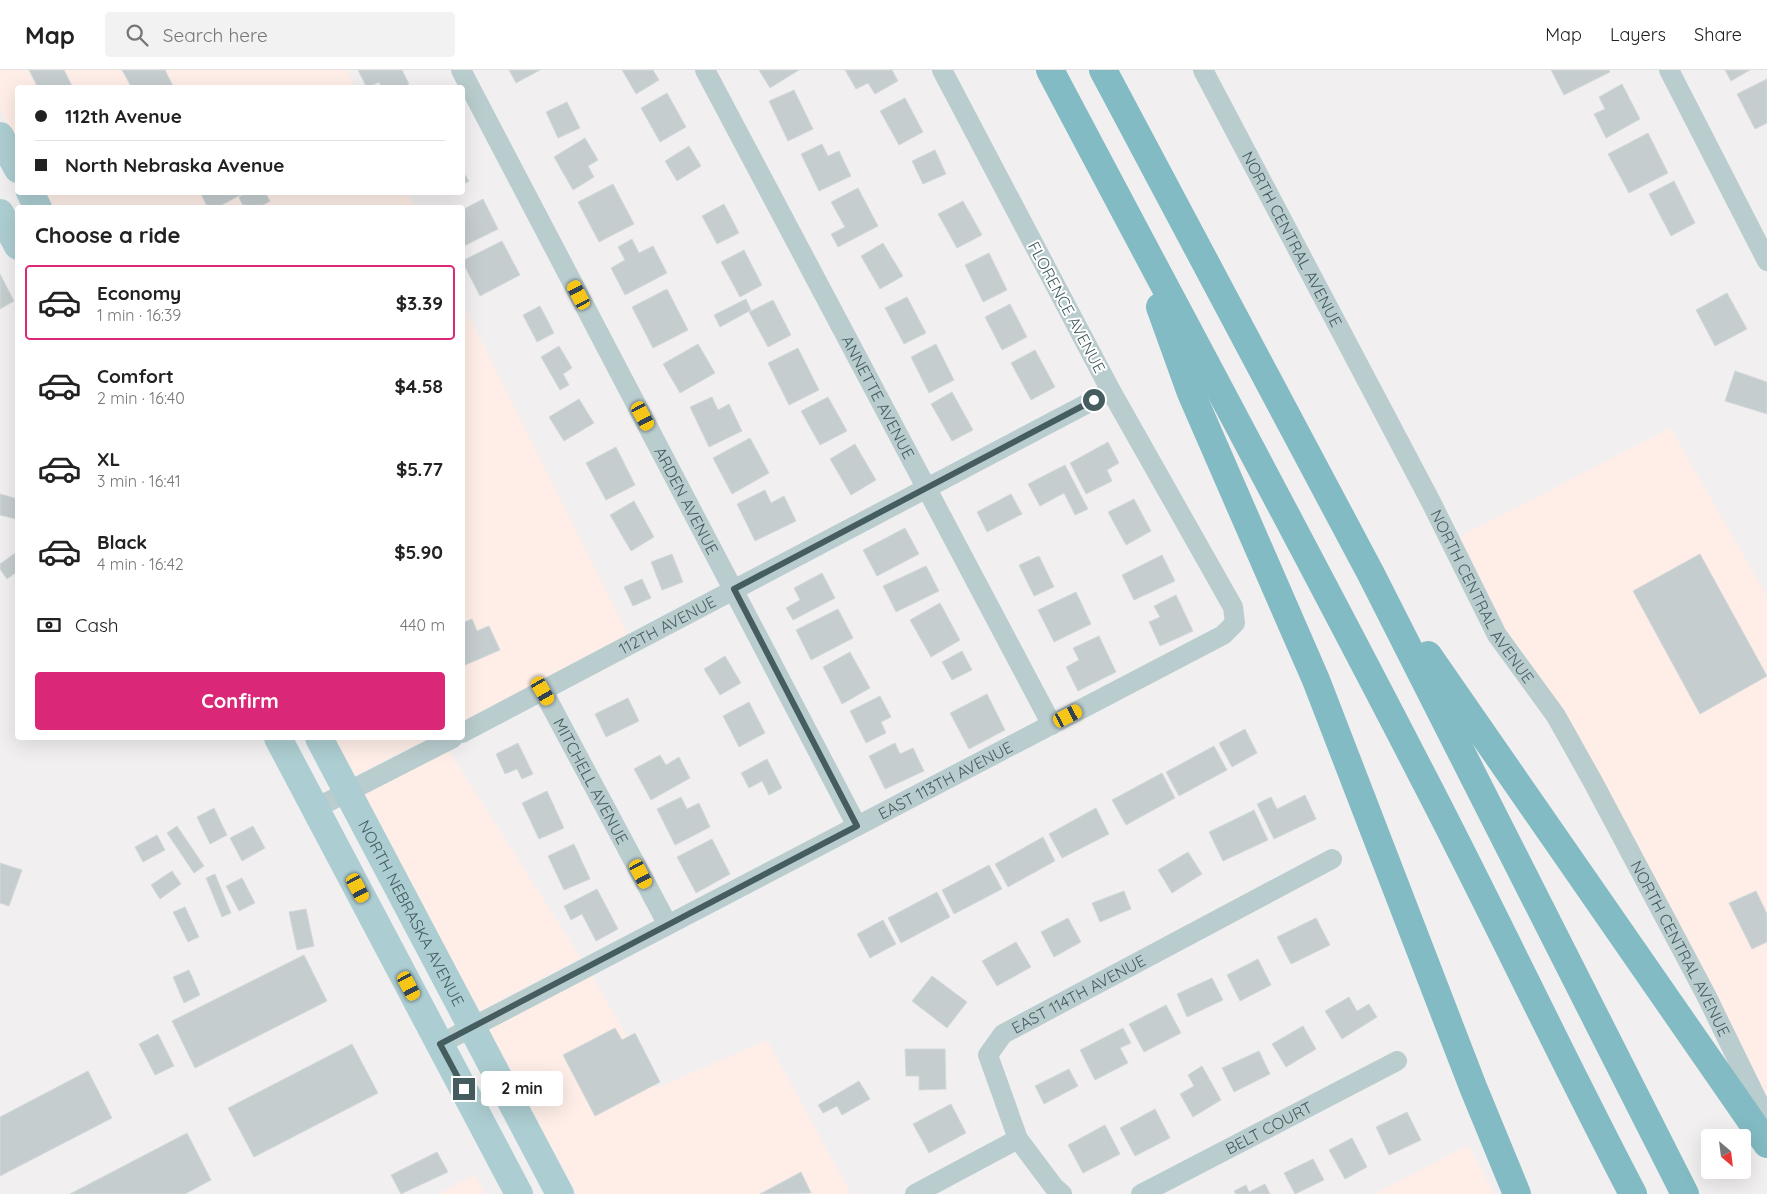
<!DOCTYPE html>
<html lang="en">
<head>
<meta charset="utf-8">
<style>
  :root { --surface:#fff; --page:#f2f2f2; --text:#222; --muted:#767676; --line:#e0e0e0; --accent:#db2777 }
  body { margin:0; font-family:Quicksand,sans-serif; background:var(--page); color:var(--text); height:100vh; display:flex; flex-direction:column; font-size:19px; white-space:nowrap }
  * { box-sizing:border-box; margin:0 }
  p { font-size:16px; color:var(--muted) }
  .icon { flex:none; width:28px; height:28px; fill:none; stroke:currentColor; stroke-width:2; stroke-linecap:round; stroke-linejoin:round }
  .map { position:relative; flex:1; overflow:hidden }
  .side { position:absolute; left:15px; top:135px; width:450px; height:535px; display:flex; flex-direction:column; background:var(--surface); border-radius:5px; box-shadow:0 5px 20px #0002 }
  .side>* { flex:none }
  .guide { position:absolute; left:15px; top:15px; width:450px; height:110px; border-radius:5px; box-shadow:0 5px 20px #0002; display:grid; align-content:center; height:110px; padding:0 20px; background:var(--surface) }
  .needle { width:32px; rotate:152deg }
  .tools { position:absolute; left:1701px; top:1059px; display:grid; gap:10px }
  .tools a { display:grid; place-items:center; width:50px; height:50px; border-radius:5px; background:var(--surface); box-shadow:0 5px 20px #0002; font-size:25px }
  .end { position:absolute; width:22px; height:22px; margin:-11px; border:6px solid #455d5f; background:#fff; box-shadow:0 0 0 2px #fff }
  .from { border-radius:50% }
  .bubble { position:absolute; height:35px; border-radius:5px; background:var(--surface); box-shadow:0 5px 20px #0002; font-size:16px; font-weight:700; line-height:35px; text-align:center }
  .car { position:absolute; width:15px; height:30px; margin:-15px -8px; border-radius:6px; box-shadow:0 0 4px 1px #0007; background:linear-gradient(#f5c518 24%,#345 0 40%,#f5c518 0 76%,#345 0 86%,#f5c518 0) }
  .guide b { display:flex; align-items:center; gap:18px; height:48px; font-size:19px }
  .guide b+b { border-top:1px solid var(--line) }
  .guide i { width:12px; height:12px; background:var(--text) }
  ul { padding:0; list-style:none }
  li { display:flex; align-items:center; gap:15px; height:75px; margin:0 10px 8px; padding:0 10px; border:2px solid transparent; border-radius:5px }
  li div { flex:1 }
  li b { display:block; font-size:19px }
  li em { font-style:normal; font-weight:700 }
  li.on { border-color:var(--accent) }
  li>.icon { width:45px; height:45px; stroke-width:1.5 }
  h2 { padding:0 20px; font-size:22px; line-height:60px }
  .pay { display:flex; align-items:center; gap:12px; height:55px; padding:0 20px; font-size:19px }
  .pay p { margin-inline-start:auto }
  .cta { display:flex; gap:10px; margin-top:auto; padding:10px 20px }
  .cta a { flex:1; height:58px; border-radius:5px; background:var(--accent); color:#fff; font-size:20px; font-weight:700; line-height:58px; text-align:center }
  header { display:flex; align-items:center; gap:30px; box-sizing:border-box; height:70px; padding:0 25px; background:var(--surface); border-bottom:1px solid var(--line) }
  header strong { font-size:24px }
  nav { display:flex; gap:28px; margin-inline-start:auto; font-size:18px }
  .search { width:350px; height:45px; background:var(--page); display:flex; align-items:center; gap:12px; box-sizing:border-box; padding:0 18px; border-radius:5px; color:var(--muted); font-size:19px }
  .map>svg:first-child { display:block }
</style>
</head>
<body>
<header>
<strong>Map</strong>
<div class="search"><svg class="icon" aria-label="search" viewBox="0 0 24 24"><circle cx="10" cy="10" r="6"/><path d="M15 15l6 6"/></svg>Search here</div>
<nav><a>Map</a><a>Layers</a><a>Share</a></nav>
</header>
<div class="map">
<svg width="1767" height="1124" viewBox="0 0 1767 1124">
  <rect width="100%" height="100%" fill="#f2eff0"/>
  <g fill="#feeee7">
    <path d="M0,0h347l8,17 -337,1 -1,54 -17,-32z"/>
    <path d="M408,122l7,15 -363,1 -8,-15z"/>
    <path d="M462,232l166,332 -165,87h-1z"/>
    <path d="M1670,358l97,168v502l-262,-468 -46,-93z"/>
    <path d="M334,668h95l-75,38z"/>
    <path d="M449,681l132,207 -102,53 -115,-216z"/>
    <path d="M592,906l65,112 110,-48 84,154h-274l-88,-164z"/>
    <path d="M1469,1075l25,49h-120z"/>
    <path d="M475,1105l10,19h-47z"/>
  </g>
  <g fill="#c6cdcf" stroke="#d2d9db">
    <path d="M29,0h35l9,18h-35z"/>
    <path d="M122,0h43l9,18h-42z"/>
    <path d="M358,0h44l7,14 -7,4h-20l-3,-6 -12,6z"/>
    <path d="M509,0h31l-24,13z"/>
    <path d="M622,0h31l6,10 -23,14z"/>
    <path d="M759,0h40l-29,18z"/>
    <path d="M845,0h47l6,11 -23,13 -7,-11 -12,6z"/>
    <path d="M1551,0h58l1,2 -46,23z"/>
    <path d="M1725,0h25l-19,11z"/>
    <path d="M1767,9v44l-12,6 -18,-35z"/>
    <path d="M1622,14l18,35 -34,19 -12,-24 11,-5 -6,-12z"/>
    <path d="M794,20l19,39 -25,12 -19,-40z"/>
    <path d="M667,23l19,34 -26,15 -19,-34z"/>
    <path d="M905,28l18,34 -24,13 -19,-34z"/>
    <path d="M567,32l13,26 -22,10 -12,-26z"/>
    <path d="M1648,63l20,40 -39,20 -21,-39z"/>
    <path d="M585,68l13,22 -10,6 6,11 -21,13 -19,-33z"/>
    <path d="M822,74l6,12 11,-5 12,25 -32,15 -18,-37z"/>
    <path d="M689,76l12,20 -24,15 -12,-20z"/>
    <path d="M935,80l11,24 -23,10 -11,-23z"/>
    <path d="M462,100l7,11 -7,4z"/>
    <path d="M1674,111l21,42 -24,13 -22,-42z"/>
    <path d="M613,114l21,40 -35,18 -21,-40z"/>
    <path d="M858,118l20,38 -40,21 -7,-13 14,-7 -14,-25z"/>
    <path d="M200,122h41l1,2 -26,14h-8z"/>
    <path d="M247,122h18l5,9 -12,7h-14l-5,-11z"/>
    <path d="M483,129l15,30 -36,18v-37z"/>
    <path d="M963,131l19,34 -25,13 -19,-34z"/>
    <path d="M724,134l15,29 -22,11 -15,-28z"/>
    <path d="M632,169l7,14 14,-7 14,27 -42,22 -14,-27 14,-8 -7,-13z"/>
    <path d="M502,171l18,34 -40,21 -18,-35z"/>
    <path d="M883,173l20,33 -23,13 -19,-33z"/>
    <path d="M744,180l18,35 -22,12 -19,-35z"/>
    <path d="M989,183l18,37 -24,12 -18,-37z"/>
    <path d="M0,204l14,27 -14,8z"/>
    <path d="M667,219l21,41 -35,18 -21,-41z"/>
    <path d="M1727,223l20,36 -32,17 -19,-36z"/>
    <path d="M907,227l19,36 -22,11 -19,-36z"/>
    <path d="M746,229l5,11 -31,17 -6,-12z"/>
    <path d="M773,230l18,35 -23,12 -19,-35z"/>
    <path d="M1010,234l17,33 -25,13 -17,-33z"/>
    <path d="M540,236l14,27 -17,9 -14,-27z"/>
    <path d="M698,274l17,29 -35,20 -17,-29z"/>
    <path d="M936,274l18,36 -25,13 -18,-36z"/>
    <path d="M559,276l13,22 -9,6 6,11 -9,5 -19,-33z"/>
    <path d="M798,278l21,42 -30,15 -21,-42z"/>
    <path d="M1035,280l20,37 -24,13 -20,-37z"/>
    <path d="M1735,301l32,11v32l-42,-13z"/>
    <path d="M952,322l21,38 -21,11 -21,-37z"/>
    <path d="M712,327l6,13 11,-6 13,27 -33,16 -19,-40z"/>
    <path d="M828,327l19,34 -27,14 -19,-34z"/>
    <path d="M579,329l15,24 -30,18 -15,-24z"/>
    <path d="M750,368l19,35 -37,21 -19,-36z"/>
    <path d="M1108,372l11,21 -12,7 5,11 -26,13 -16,-31z"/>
    <path d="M855,374l21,36 -25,15 -21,-36z"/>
    <path d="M616,377l19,38 -29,15 -20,-37z"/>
    <path d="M1065,395l23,44 -13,6 -11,-22 -24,13 -12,-22z"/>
    <path d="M765,420l6,13 13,-7 12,25 -41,20 -18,-37z"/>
    <path d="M0,424l18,5 -2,20 -16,-4z"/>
    <path d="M1011,424l11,20 -35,18 -10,-20z"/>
    <path d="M1134,429l17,32 -25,14 -18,-33z"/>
    <path d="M634,431l20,36 -23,14 -21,-36z"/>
    <path d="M905,458l14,26 -42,22 -14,-26z"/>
    <path d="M18,481v20l-11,8 -7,-10v-5z"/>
    <path d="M672,484l11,28 -21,8 -11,-28z"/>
    <path d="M1700,484l67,122 -67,38 -67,-123z"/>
    <path d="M1162,485l13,26 -41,19 -12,-25z"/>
    <path d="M1039,486l15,31 -20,9 -15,-31z"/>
    <path d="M926,496l13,25 -43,21 -13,-26z"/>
    <path d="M822,503l13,25 -42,22 -7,-12 14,-8 -6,-12z"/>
    <path d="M642,509l9,19 -18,8 -9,-19z"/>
    <path d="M1076,522l15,32 -37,18 -16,-32z"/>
    <path d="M1176,525l17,36 -33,15 -11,-24 11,-5 -6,-11z"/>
    <path d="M940,533l20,37 -29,17 -21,-37z"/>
    <path d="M838,539l15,29 -42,22 -15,-30z"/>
    <path d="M472,549l5,12 12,-5 11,24 -35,15 -3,-6v-36z"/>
    <path d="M1099,566l17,36 -38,19 -12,-24 13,-7 -6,-12z"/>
    <path d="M962,581l10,19 -20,10 -10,-18z"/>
    <path d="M850,582l20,36 -28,16 -19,-37z"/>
    <path d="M725,586l16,27 -21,12 -16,-26z"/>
    <path d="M987,624l18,36 -36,19 -19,-36z"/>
    <path d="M880,626l11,21 -10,5 5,11 -20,10 -16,-32z"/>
    <path d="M628,628l11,23 -33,16 -11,-23z"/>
    <path d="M749,632l16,31 -26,14 -16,-31z"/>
    <path d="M1245,659l12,24 -25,14 -13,-24z"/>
    <path d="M518,673l15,31 -11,5 -5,-10 -12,5 -9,-20z"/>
    <path d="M895,673l5,11 13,-6 11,23 -39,18 -16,-33z"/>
    <path d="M1214,676l13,24 -48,26 -13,-24z"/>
    <path d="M660,685l6,10 13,-8 11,21 -39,22 -17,-31z"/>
    <path d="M767,689l15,29 -13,7 -7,-14 -13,7 -8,-15z"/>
    <path d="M1162,703l13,25 -49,27 -14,-25z"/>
    <path d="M547,721l17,37 -25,11 -17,-36z"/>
    <path d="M1305,725l11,24 -42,20 -17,-35 14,-7 6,12z"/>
    <path d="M681,727l6,12 12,-6 11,24 -35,18 -18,-36z"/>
    <path d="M214,738l13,27 -17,9 -13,-27z"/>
    <path d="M1096,738l13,26 -47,24 -13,-24z"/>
    <path d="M1254,740l14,30 -45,21 -14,-29z"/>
    <path d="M177,756l27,40 -10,7 -27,-40z"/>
    <path d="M253,756l12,22 -23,13 -12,-23z"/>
    <path d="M157,765l8,15 -22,12 -8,-15z"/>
    <path d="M1043,767l12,24 -47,26 -13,-23z"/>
    <path d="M712,769l18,35 -34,19 -19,-36z"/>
    <path d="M574,774l16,35 -26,11 -16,-34z"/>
    <path d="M1188,782l14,22 -30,19 -14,-23z"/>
    <path d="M0,793l22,7 -13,36 -9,-3z"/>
    <path d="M989,795l13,24 -48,25 -12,-24z"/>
    <path d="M172,801l9,13 -21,15 -9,-14z"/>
    <path d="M215,804l16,39 -9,4 -16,-39z"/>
    <path d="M242,808l13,25 -16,8 -13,-25z"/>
    <path d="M597,819l21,40 -22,12 -14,-27 -11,6 -7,-14z"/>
    <path d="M1124,821l7,18 -31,13 -8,-19z"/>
    <path d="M1756,821l11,23v28l-15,7 -23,-46z"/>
    <path d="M937,822l13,25 -49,26 -13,-25z"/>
    <path d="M185,837l14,30 -11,5 -15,-30z"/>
    <path d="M306,839l8,37 -17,4 -8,-38z"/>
    <path d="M1068,848l13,24 -27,15 -13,-25z"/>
    <path d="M1316,848l14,27 -39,19 -14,-27z"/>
    <path d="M883,850l13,24 -26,14 -13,-24z"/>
    <path d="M1016,872l15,25 -34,19 -15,-25z"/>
    <path d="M304,885l23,46 -132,67 -23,-47z"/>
    <path d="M1258,889l13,26 -31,16 -13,-26z"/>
    <path d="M189,900l11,25 -16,8 -11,-26z"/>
    <path d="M932,906l35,26 -20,26 -35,-27z"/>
    <path d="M1212,908l11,22 -36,17 -10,-23z"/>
    <path d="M1349,927l8,14 12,-7 8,13 -35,22 -17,-28z"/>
    <path d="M1166,935l15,28 -37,19 -15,-28z"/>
    <path d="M1303,956l13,23 -30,18 -14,-23z"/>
    <path d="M615,958l7,12 13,-7 25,49 -65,34 -32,-61z"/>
    <path d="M1123,958l8,15 -11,5 8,15 -33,17 -15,-30z"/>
    <path d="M158,964l16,32 -19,9 -16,-31z"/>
    <path d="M352,974l26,49 -124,64 -26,-49z"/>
    <path d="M905,979h40l1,40 -27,1v-14h-13z"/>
    <path d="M1259,981l11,23 -36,18 -12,-24z"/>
    <path d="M1202,996l19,34 -28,17 -13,-23 14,-8 -6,-11z"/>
    <path d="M1069,999l9,17 -34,18 -9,-18z"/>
    <path d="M88,1001l24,47 -112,58v-59z"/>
    <path d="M859,1011l11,18 -28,16 -5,-9 -14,7 -5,-8z"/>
    <path d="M951,1034l15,29 -37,20 -16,-29z"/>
    <path d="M1155,1039l15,29 -35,18 -15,-28z"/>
    <path d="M1407,1042l14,28 -32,15 -13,-28z"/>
    <path d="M1105,1055l15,29 -37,19 -15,-28z"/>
    <path d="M187,1063l24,47 -26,14h-115z"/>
    <path d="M1352,1068l15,29 -22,12 -16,-29z"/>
    <path d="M437,1082l11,20 -47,22 -10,-19z"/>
    <path d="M1313,1089l11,21 -29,14 -11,-21z"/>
    <path d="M801,1102l10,21 -51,1z"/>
    <path d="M1265,1114l5,10h-34l-2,-3 12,-6 3,7z"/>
  </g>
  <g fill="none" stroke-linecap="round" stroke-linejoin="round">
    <g stroke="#b9ccce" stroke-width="20">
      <path id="s1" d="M461,0l396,756"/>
      <path id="s2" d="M705,0l347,655"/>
      <path id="s3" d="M1203,0l228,432 66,133 59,81 37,66 113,213 61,125"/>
      <path d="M1669,0l98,191"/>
      <path id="s4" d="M543,621l125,234"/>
      <path id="s5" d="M462,663l649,-342"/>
      <path d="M316,738l137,-70"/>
      <path id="s6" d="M440,974l783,-409 12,-12 -2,-16 -122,-216 -169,-321"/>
      <path d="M915,1124l103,-55"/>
      <path id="s7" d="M1062,1124l-8,-7 -36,-48 -30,-84 15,-21 329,-175"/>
      <path id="s8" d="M1141,1124l256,-133"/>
    </g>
    <g stroke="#accdd1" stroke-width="28">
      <path d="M0,66l18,33"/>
      <path d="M30,122l8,16"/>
      <path d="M0,143l18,33"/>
      <path d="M278,668l241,456"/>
      <path id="s9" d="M319,668l241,456"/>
    </g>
    <g stroke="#82bbc3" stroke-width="28">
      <path d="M1050,0c124,235 250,468 371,703 73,140 139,282 212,421"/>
      <path d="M1103,0l268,504 314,620"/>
      <path d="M1160,237l31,86 125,287 157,407 44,107"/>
      <path d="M1428,585l339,489"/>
    </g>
  </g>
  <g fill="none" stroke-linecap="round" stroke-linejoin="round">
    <path stroke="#455d5f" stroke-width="6" d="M464,1019l-24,-45 417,-218 -123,-237 360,-189"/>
  </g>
  <g text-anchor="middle" stroke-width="4" stroke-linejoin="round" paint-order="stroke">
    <g font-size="16" fill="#455d5f" stroke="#fff">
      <text dy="6" stroke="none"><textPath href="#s3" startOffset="191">NORTH CENTRAL AVENUE</textPath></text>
      <text transform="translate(1067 237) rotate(62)" y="6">FLORENCE AVENUE</text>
      <text dy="6" stroke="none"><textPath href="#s2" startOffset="370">ANNETTE AVENUE</textPath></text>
      <text dy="6" stroke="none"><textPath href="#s1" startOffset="486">ARDEN AVENUE</textPath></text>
      <text dy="6" stroke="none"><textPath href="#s3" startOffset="596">NORTH CENTRAL AVENUE</textPath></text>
      <text dy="6" stroke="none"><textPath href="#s5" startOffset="232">112TH AVENUE</textPath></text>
      <text dy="6" stroke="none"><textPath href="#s6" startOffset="570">EAST 113TH AVENUE</textPath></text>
      <text dy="6" stroke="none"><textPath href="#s4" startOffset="102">MITCHELL AVENUE</textPath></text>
      <text dy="6" stroke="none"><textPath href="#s9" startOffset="198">NORTH NEBRASKA AVENUE</textPath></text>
      <text dy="6" stroke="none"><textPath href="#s3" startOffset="1001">NORTH CENTRAL AVENUE</textPath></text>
      <text dy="6" stroke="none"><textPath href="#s7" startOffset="271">EAST 114TH AVENUE</textPath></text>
      <text dy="6" stroke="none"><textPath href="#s8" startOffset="144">BELT COURT</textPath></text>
    </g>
  </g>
</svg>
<div class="tools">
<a><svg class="needle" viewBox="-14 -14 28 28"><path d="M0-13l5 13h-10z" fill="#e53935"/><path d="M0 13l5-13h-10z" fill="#767676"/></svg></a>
</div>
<i class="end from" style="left:1094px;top:330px"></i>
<i class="end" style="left:464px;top:1019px"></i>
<div class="bubble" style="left:481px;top:1001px;width:82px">2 min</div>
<i class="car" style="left:579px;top:225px;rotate:332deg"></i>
<i class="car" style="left:643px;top:346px;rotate:152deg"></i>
<i class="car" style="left:543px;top:621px;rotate:150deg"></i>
<i class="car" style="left:1068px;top:646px;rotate:63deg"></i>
<i class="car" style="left:641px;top:804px;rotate:152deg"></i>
<i class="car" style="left:358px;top:818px;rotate:152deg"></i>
<i class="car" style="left:409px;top:916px;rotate:152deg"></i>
<div class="guide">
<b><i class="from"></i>112th Avenue</b>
<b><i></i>North Nebraska Avenue</b>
</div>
<section class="side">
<h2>Choose a ride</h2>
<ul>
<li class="on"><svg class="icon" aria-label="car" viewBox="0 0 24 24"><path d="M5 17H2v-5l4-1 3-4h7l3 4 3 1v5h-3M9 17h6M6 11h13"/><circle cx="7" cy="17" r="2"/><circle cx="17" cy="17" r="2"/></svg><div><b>Economy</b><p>1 min · 16:39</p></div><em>$3.39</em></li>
<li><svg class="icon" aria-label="car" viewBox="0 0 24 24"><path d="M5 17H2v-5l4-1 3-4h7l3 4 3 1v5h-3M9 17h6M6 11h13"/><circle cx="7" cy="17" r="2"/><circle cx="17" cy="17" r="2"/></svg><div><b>Comfort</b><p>2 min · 16:40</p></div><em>$4.58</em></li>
<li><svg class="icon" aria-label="car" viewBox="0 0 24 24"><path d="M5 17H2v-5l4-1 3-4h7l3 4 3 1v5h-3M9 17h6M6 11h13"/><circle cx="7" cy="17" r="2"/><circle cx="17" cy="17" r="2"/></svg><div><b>XL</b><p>3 min · 16:41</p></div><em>$5.77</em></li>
<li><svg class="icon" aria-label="car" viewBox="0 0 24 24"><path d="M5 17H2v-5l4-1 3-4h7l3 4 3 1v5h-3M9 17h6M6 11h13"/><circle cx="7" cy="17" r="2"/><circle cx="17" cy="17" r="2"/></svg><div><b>Black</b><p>4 min · 16:42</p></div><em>$5.90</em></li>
</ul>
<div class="pay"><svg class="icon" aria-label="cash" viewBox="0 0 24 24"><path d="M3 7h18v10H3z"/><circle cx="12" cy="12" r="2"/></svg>Cash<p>440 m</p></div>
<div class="cta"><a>Confirm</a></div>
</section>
</div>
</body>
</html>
